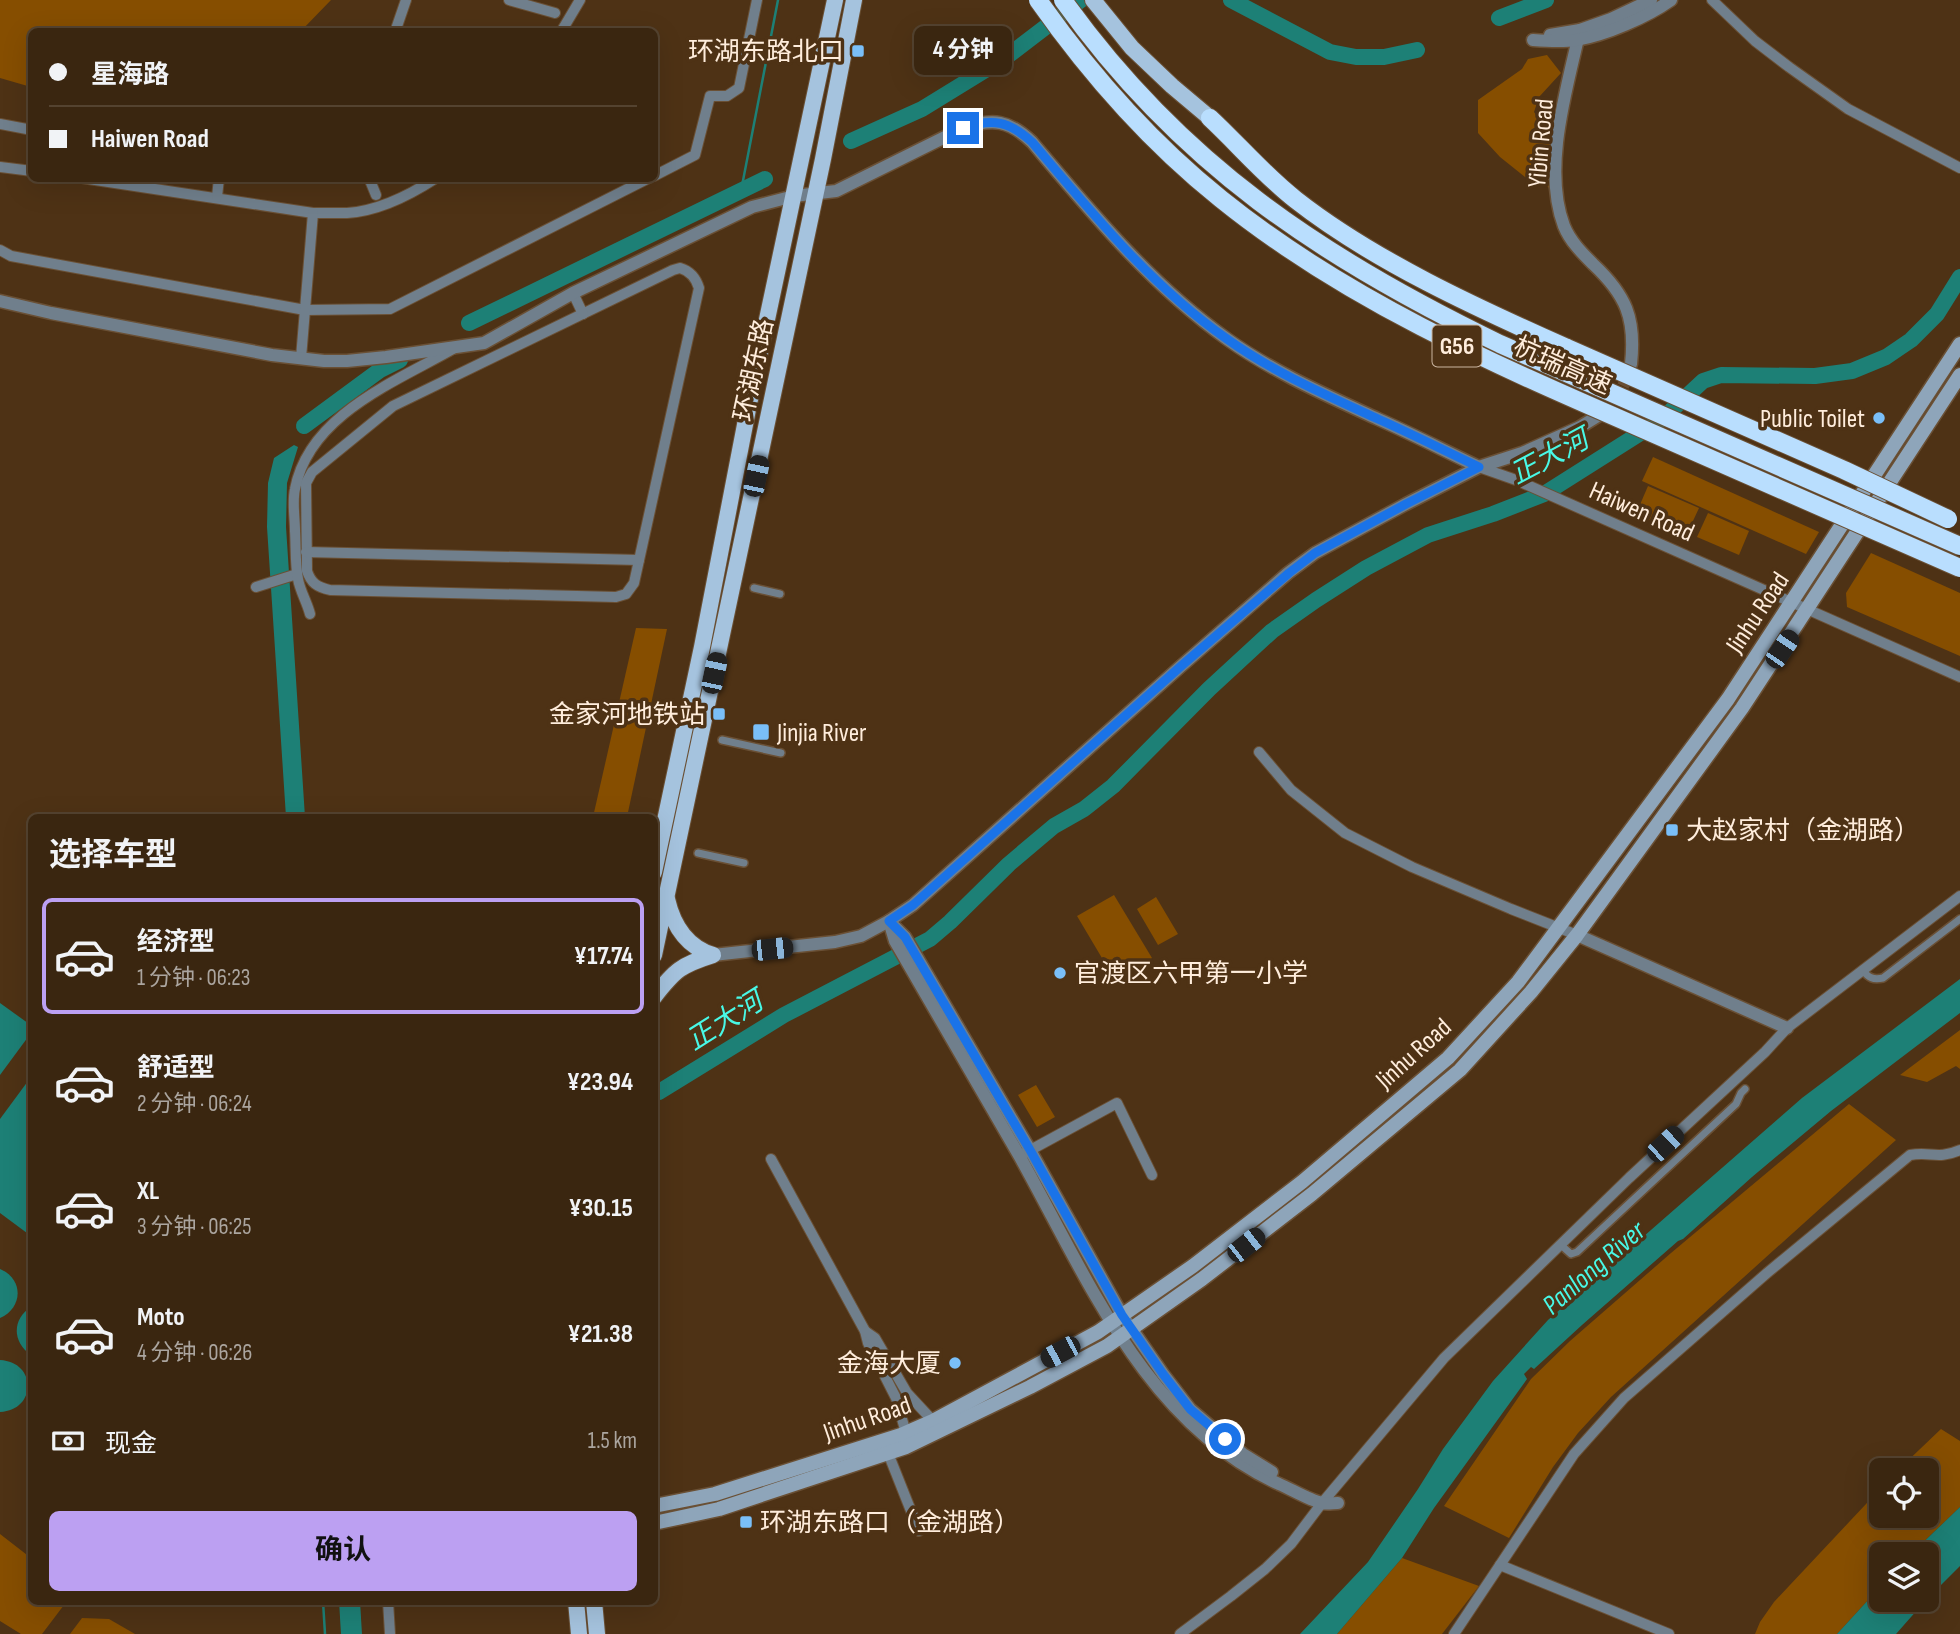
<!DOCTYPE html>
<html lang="zh">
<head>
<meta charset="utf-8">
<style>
  :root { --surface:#3a2610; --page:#45321e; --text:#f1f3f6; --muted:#aba59f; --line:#544330; --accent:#bca0f2 }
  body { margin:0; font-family:"Sofia Sans Condensed","Noto Sans SC",sans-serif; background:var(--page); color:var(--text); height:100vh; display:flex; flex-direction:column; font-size:26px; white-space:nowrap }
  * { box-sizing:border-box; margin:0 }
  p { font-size:23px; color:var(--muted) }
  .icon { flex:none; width:38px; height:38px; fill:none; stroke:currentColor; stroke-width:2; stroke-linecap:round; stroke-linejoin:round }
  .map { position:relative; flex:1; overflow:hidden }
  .side { position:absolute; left:28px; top:814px; width:630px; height:791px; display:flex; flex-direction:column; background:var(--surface); border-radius:10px; box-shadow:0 7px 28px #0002,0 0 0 2px var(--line) }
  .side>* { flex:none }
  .top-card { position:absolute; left:28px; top:28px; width:630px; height:154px; border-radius:10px; box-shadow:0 7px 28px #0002,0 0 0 2px var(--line); display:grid; align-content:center; height:154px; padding:0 21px; background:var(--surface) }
  .tools { position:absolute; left:1869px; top:1458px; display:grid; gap:14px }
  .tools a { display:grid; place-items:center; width:70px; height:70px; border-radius:10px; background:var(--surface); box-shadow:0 7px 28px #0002,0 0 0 2px var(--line); font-size:35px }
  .end { position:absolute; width:32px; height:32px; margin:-16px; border:9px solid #1a73e8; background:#fff; box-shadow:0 0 0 4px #fff }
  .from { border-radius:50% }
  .bubble { position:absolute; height:49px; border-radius:10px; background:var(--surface); box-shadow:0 7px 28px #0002,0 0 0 2px var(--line); font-size:23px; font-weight:700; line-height:49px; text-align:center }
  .car { position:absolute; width:21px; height:42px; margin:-21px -10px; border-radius:9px; box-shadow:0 0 5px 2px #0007; background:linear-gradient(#222 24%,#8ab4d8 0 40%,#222 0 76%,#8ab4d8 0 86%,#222 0) }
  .top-card b { display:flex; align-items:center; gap:24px; height:66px; font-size:26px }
  .top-card b+b { border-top:2px solid var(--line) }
  .top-card i { width:18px; height:18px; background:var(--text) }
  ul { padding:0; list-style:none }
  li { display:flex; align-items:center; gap:21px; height:116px; margin:0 14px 10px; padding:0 7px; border:4px solid transparent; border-radius:10px }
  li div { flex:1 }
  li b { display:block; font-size:26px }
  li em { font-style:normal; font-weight:700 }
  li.selected { border-color:var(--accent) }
  li>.icon { width:63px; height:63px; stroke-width:1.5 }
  h2 { padding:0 21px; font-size:32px; line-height:84px }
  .pay { display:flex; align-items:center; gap:18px; height:77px; padding:0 21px; font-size:26px }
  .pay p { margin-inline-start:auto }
  .button { display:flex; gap:14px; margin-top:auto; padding:14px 21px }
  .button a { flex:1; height:80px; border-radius:10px; background:var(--accent); color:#111; font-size:28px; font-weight:700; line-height:80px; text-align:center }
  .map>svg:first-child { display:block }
</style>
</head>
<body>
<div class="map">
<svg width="1960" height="1634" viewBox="0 0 1960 1634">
  <rect width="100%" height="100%" fill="#4e3215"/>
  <g fill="#864e00">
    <path d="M0,0h331l-30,31 -269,1 -1,55 -31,-9z"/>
    <path d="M1547,55l14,18 -22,24 -5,15 3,4 18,5 -3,68 -27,-12 -25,-20 -22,-24v-33l44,-31 6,-10z"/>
    <path d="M1653,457l166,75 -13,22 -164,-73z"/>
    <path d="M1648,486l51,22 -13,28 -50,-22z"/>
    <path d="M1708,513l41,18 -10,24 -42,-18z"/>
    <path d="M1871,553l89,40v63l-113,-49 -1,-14z"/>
    <path d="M636,628l31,1 -40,188h-34z"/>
    <path d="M1114,895l38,63 -37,22 -38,-64z"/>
    <path d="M1156,897l22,37 -20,11 -21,-36z"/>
    <path d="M1960,1030v39l-4,-3 -29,16 -27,-7z"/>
    <path d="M1036,1085l19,32 -18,10 -19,-32z"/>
    <path d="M1849,1104l47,36 -285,257 -33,36 -25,34 -44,71 -65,-32 87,-127 39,-38 101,-88z"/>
    <path d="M1941,1429l19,12v66l-49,47h-30v32l-44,48h-82l5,-12 14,-20 107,-114v28h46v-46h-29z"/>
    <path d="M0,1534l31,24 1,43h35l-25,33h-21l-21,-13z"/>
    <path d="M1402,1558l77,28 -37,48h-105z"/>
    <path d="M82,1618l27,1 26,15h-65z"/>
  </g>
  <g fill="#1d8076">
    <path d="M294,445l4,2 -11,36 -1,44 19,290h-19l-19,-290 1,-44 6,-25z"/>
    <path d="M1960,979v34l-129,98 -79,66 -69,62 -5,2 -96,84 -48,44 -3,-2 -7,7 3,5 -93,129 -32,50 -65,76h-37l68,-72 50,-73 25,-40 50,-68 55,-61 254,-222z"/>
    <path d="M0,1003l32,23 -1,7 -31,42z"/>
    <path d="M31,1077v159l-31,-23v-94z"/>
    <path d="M0,1269c24,10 23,39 0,49z"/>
    <path d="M31,1307v48c-19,-13 -19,-36 0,-48z"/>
    <path d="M0,1360c37,2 37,50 0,52z"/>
    <path d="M1960,1507v59l-33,33v-45h-16z"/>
    <path d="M1881,1586v14h45l-30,34h-59z"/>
    <path d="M339,1601h21l2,33h-21z"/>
  </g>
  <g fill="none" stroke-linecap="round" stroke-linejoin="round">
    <g stroke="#1d8076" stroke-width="2.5">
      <path d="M741,191l37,-191"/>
      <path d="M323,1601l2,33"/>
    </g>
    <g stroke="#1d8076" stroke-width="16">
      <path d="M1231,0l99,52 26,5h28l33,-7"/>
      <path d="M1499,18l47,-18"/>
      <path d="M851,141l71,-32 83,-51 76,-58"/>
      <path d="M469,323l296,-144"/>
      <path d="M304,426l76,-56 20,-10"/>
      <path d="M659,1092l125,-77 146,-76 20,-17 59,-58 45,-38 30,-17 29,-23 96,-97 63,-58 44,-31 50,-32 62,-33 65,-21 51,-20 117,-74 42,-39 18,-6 94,1 37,-5 34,-14 25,-17 26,-26 23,-37"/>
    </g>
    <path stroke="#694e33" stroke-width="12" stroke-dasharray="12 6" stroke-linecap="butt" d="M1601,414c16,-15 22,-24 29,-46"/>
    <g stroke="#6a5035" stroke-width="10">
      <g id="pedestrian">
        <path d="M754,588l26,6"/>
        <path d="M722,740l59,13"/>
        <path d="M698,853l46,10"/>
        <path d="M1862,970c7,8 11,10 21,8l77,-59"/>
        <path d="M1561,1245l10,9 6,-2 159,-148 5,-11 4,-4"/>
      </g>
    </g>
    <g stroke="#6a5035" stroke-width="12">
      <g id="minor">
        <path d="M509,0l46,13"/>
        <path d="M1712,0l43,41 34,26 59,42 112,59"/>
        <path d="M395,32l11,-32"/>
        <path d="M561,32l19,-32"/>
        <path d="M0,124l32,6"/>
        <path d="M0,167l32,4"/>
        <path d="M654,176l41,-21 15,-59h17l12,-8 18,-88"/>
        <path d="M82,178l231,35c11,0 23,0 34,0 32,-2 63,-18 89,-35"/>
        <path d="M369,178l7,17"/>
        <path d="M217,197l2,-19"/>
        <path d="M0,250l11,6 294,54 85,-1 259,-131"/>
        <path d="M680,268c10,3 16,10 19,20l-65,295 -8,11 -10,3 -286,-7c-13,-3 -19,-7 -23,-19l-1,-88 6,-11 81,-66 280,-136z"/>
        <path d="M573,293l10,21"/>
        <path d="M301,358l12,-145"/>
        <path d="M1479,467l37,13 444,197"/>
        <path d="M306,552l333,8"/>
        <path d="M256,587l41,-13"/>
        <path d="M310,614c-3,-12 -10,-23 -12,-35 -3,-15 -2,-32 -3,-48 0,-13 -3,-29 0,-42 14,-74 100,-107 158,-140"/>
        <path d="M1259,752l32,38 54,43 67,34 99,42 66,26"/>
        <path d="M1025,1153l92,-50 35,72"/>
        <path d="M771,1159l94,172 3,12 28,55 10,35"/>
        <path d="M865,1331l10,7 32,55 26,28"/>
        <path d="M888,1453l31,78"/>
        <path d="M1500,1565l169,69"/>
        <path d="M388,1601l2,33"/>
        <path d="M1180,1634l51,-38 34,-27 26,-25 31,-41 122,-145 185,-180 136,-126 22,-24 173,-132"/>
        <path d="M1454,1634l120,-180 50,-56 143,-125 143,-118c21,-4 27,5 50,-5"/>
      </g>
    </g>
    <g stroke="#6a5035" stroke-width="15">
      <g id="tertiary">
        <path d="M1580,30c-13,58 -38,138 -16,196 6,15 18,27 29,38 33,31 43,54 38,100"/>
        <path d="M1550,35l30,-5 31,-11 40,-19"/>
        <path d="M1533,40c14,1 29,2 43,0 30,-5 71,-23 95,-40"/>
        <path d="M0,301l51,12 221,42 52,6h23l39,-4 98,-14 89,-50 179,-86 42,-11 42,-5 127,-63c30,-10 46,-8 69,14 60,71 118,142 195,197 46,33 99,56 151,80 34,15 67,32 101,48"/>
        <path d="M889,921l6,20c42,72 84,144 125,216 67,120 126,267 259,327 12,5 30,16 43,19 5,1 11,0 16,0"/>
        <path d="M891,923l14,14 125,213 92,165 41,59 27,35 53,45 29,18"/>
        <path d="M1577,935l210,93"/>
        <path d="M713,955l122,-13 26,-6 28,-15 24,-16 267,-238 108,-94 27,-20 91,-49 73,-37 43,-14 58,-26 21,-13"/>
      </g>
    </g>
    <g stroke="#6a5035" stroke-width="17">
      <g id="secondary">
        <path d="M654,1506l61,-12 186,-59 32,-14 165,-89 95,-66 109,-84 146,-124 70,-76 210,-283 232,-355"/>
        <path d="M654,1523l65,-14 187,-62 124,-60 77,-41 95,-67 110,-85 148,-124 71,-78 46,-57 165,-227 218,-333"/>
      </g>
    </g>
    <g stroke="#6a5035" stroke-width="18">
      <g id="primary">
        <path d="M1093,0l39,48 40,38 38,32"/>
        <path d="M654,872l48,-225 47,-243 86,-404"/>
        <path d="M654,955l169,-796 31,-159"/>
        <path d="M654,997c21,-27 27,-32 59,-42 -26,-8 -40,-30 -46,-56"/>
        <path d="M576,1601l3,33"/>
        <path d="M594,1601l3,33"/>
      </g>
    </g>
    <g stroke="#6a5035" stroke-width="20">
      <path id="motorway" d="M1210,118c29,27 54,57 86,82 78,61 181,108 271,148"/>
    </g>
    <use href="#pedestrian" stroke="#707f8c" stroke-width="7"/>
    <use href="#minor" stroke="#707f8c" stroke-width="10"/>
    <use href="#tertiary" stroke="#707f8c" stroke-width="12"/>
    <use href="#secondary" stroke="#8ea5ba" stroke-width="14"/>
    <use href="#primary" stroke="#a5c3de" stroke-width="16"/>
    <use href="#motorway" stroke="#b9defe" stroke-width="18"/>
    <g stroke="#6a5035" stroke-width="20" stroke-linecap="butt">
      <g id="motorway-bridge">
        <path d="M1038,0c52,74 112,142 183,199 124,100 270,164 415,227 108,48 216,95 324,142"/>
        <path d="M1063,0c117,164 259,258 437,344l460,202"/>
        <path d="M1567,348l277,122 104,49"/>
      </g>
    </g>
    <use href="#motorway-bridge" stroke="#b9defe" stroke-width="18"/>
  </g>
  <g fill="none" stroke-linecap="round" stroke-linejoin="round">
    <path stroke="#1a73e8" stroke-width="9" d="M963,128c30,-10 46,-7 69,14 60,71 118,143 195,197 46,33 99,56 151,80 34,15 67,32 101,48l-73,37 -91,49 -26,20 -109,94 -267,238 -24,16 16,16 125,213 92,165 41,59 27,35 35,30"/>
  </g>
  <g fill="#7abff8" stroke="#4e3215" stroke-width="2.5">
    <rect x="851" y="44" width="14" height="14" rx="3.5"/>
    <circle cx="1879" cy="418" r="7"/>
    <rect x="712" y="707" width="14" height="14" rx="3.5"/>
    <rect x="752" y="723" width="18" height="18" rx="3.5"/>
    <rect x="1665" y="823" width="14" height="14" rx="3.5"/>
    <circle cx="1060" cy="973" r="7"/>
    <circle cx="955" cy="1363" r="7"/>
    <rect x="739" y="1515" width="14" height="14" rx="3.5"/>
  </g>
  <g text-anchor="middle" stroke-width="7" stroke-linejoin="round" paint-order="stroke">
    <rect fill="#4e3215" stroke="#cab5a0" stroke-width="2" x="1432.5" y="325.5" width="49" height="41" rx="5"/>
    <g font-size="24" font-weight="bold" fill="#ffeddc">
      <text x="1457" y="354">G56</text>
    </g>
    <g font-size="26" fill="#ffeddc" stroke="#4e3215" text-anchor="end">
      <text x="844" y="60">环湖东路北口</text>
      <text x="1865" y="427">Public Toilet</text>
      <text x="705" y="723">金家河地铁站</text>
      <text x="777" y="741" text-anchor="start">Jinjia River</text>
      <text x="1686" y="839" text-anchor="start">大赵家村（金湖路）</text>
      <text x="1074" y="982" text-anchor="start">官渡区六甲第一小学</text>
      <text x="941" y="1372">金海大厦</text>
      <text x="760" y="1531" text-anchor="start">环湖东路口（金湖路）</text>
    </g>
    <g font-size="26" fill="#ffeddc" stroke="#4e3215">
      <text transform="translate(1540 143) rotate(-85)" y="9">Yibin Road</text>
      <text transform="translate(1563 365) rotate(24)" y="9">杭瑞高速</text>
      <text transform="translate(753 370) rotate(-78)" y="9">环湖东路</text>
      <text transform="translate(1642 511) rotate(24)" y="9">Haiwen Road</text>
      <text transform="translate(1757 612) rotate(-56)" y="9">Jinhu Road</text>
      <text transform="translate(1413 1053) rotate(-42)" y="9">Jinhu Road</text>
      <text transform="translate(867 1418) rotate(-19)" y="9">Jinhu Road</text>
    </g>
    <g font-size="28" font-style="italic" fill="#48f8e6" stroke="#4e3215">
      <text transform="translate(1549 456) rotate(-28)" y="10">正大河</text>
      <text transform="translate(724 1020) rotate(-32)" y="10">正大河</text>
      <text transform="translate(1593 1267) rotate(-41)" y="10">Panlong River</text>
    </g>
  </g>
</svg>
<div class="tools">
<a><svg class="icon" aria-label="locate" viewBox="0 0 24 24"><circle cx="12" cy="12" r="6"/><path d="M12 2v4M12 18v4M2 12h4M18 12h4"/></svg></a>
<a><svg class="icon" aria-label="layers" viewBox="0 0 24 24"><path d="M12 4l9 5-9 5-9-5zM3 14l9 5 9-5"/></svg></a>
</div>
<i class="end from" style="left:1225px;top:1439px"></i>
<i class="end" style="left:963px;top:128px"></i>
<div class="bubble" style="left:914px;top:26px;width:98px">4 分钟</div>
<i class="car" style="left:756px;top:476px;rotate:12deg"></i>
<i class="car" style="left:1782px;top:649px;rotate:34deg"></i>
<i class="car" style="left:714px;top:673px;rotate:12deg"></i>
<i class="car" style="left:772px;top:949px;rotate:84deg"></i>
<i class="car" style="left:1665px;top:1144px;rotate:47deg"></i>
<i class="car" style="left:1246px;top:1245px;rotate:52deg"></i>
<i class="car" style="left:1060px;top:1352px;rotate:242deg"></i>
<div class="top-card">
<b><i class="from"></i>星海路</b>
<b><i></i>Haiwen Road</b>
</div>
<section class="side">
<h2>选择车型</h2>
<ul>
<li class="selected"><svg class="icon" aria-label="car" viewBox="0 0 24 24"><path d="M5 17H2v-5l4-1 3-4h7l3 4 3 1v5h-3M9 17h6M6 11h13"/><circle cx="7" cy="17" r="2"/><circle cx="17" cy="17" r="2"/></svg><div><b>经济型</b><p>1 分钟 · 06:23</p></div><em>¥17.74</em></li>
<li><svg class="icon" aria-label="car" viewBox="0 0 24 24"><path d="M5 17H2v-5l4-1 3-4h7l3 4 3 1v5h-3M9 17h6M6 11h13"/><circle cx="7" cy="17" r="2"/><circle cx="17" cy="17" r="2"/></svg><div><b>舒适型</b><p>2 分钟 · 06:24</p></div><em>¥23.94</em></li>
<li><svg class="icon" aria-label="car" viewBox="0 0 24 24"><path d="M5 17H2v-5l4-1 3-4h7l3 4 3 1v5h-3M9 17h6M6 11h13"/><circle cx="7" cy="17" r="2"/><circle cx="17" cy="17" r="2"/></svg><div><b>XL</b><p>3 分钟 · 06:25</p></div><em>¥30.15</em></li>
<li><svg class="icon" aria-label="car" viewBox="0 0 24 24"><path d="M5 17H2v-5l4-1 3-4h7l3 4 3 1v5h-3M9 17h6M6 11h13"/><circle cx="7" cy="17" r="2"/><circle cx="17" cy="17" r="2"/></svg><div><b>Moto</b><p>4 分钟 · 06:26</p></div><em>¥21.38</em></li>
</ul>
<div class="pay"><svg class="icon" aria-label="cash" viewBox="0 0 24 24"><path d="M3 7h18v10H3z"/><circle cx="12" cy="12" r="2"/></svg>现金<p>1.5 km</p></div>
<div class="button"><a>确认</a></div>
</section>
</div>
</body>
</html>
